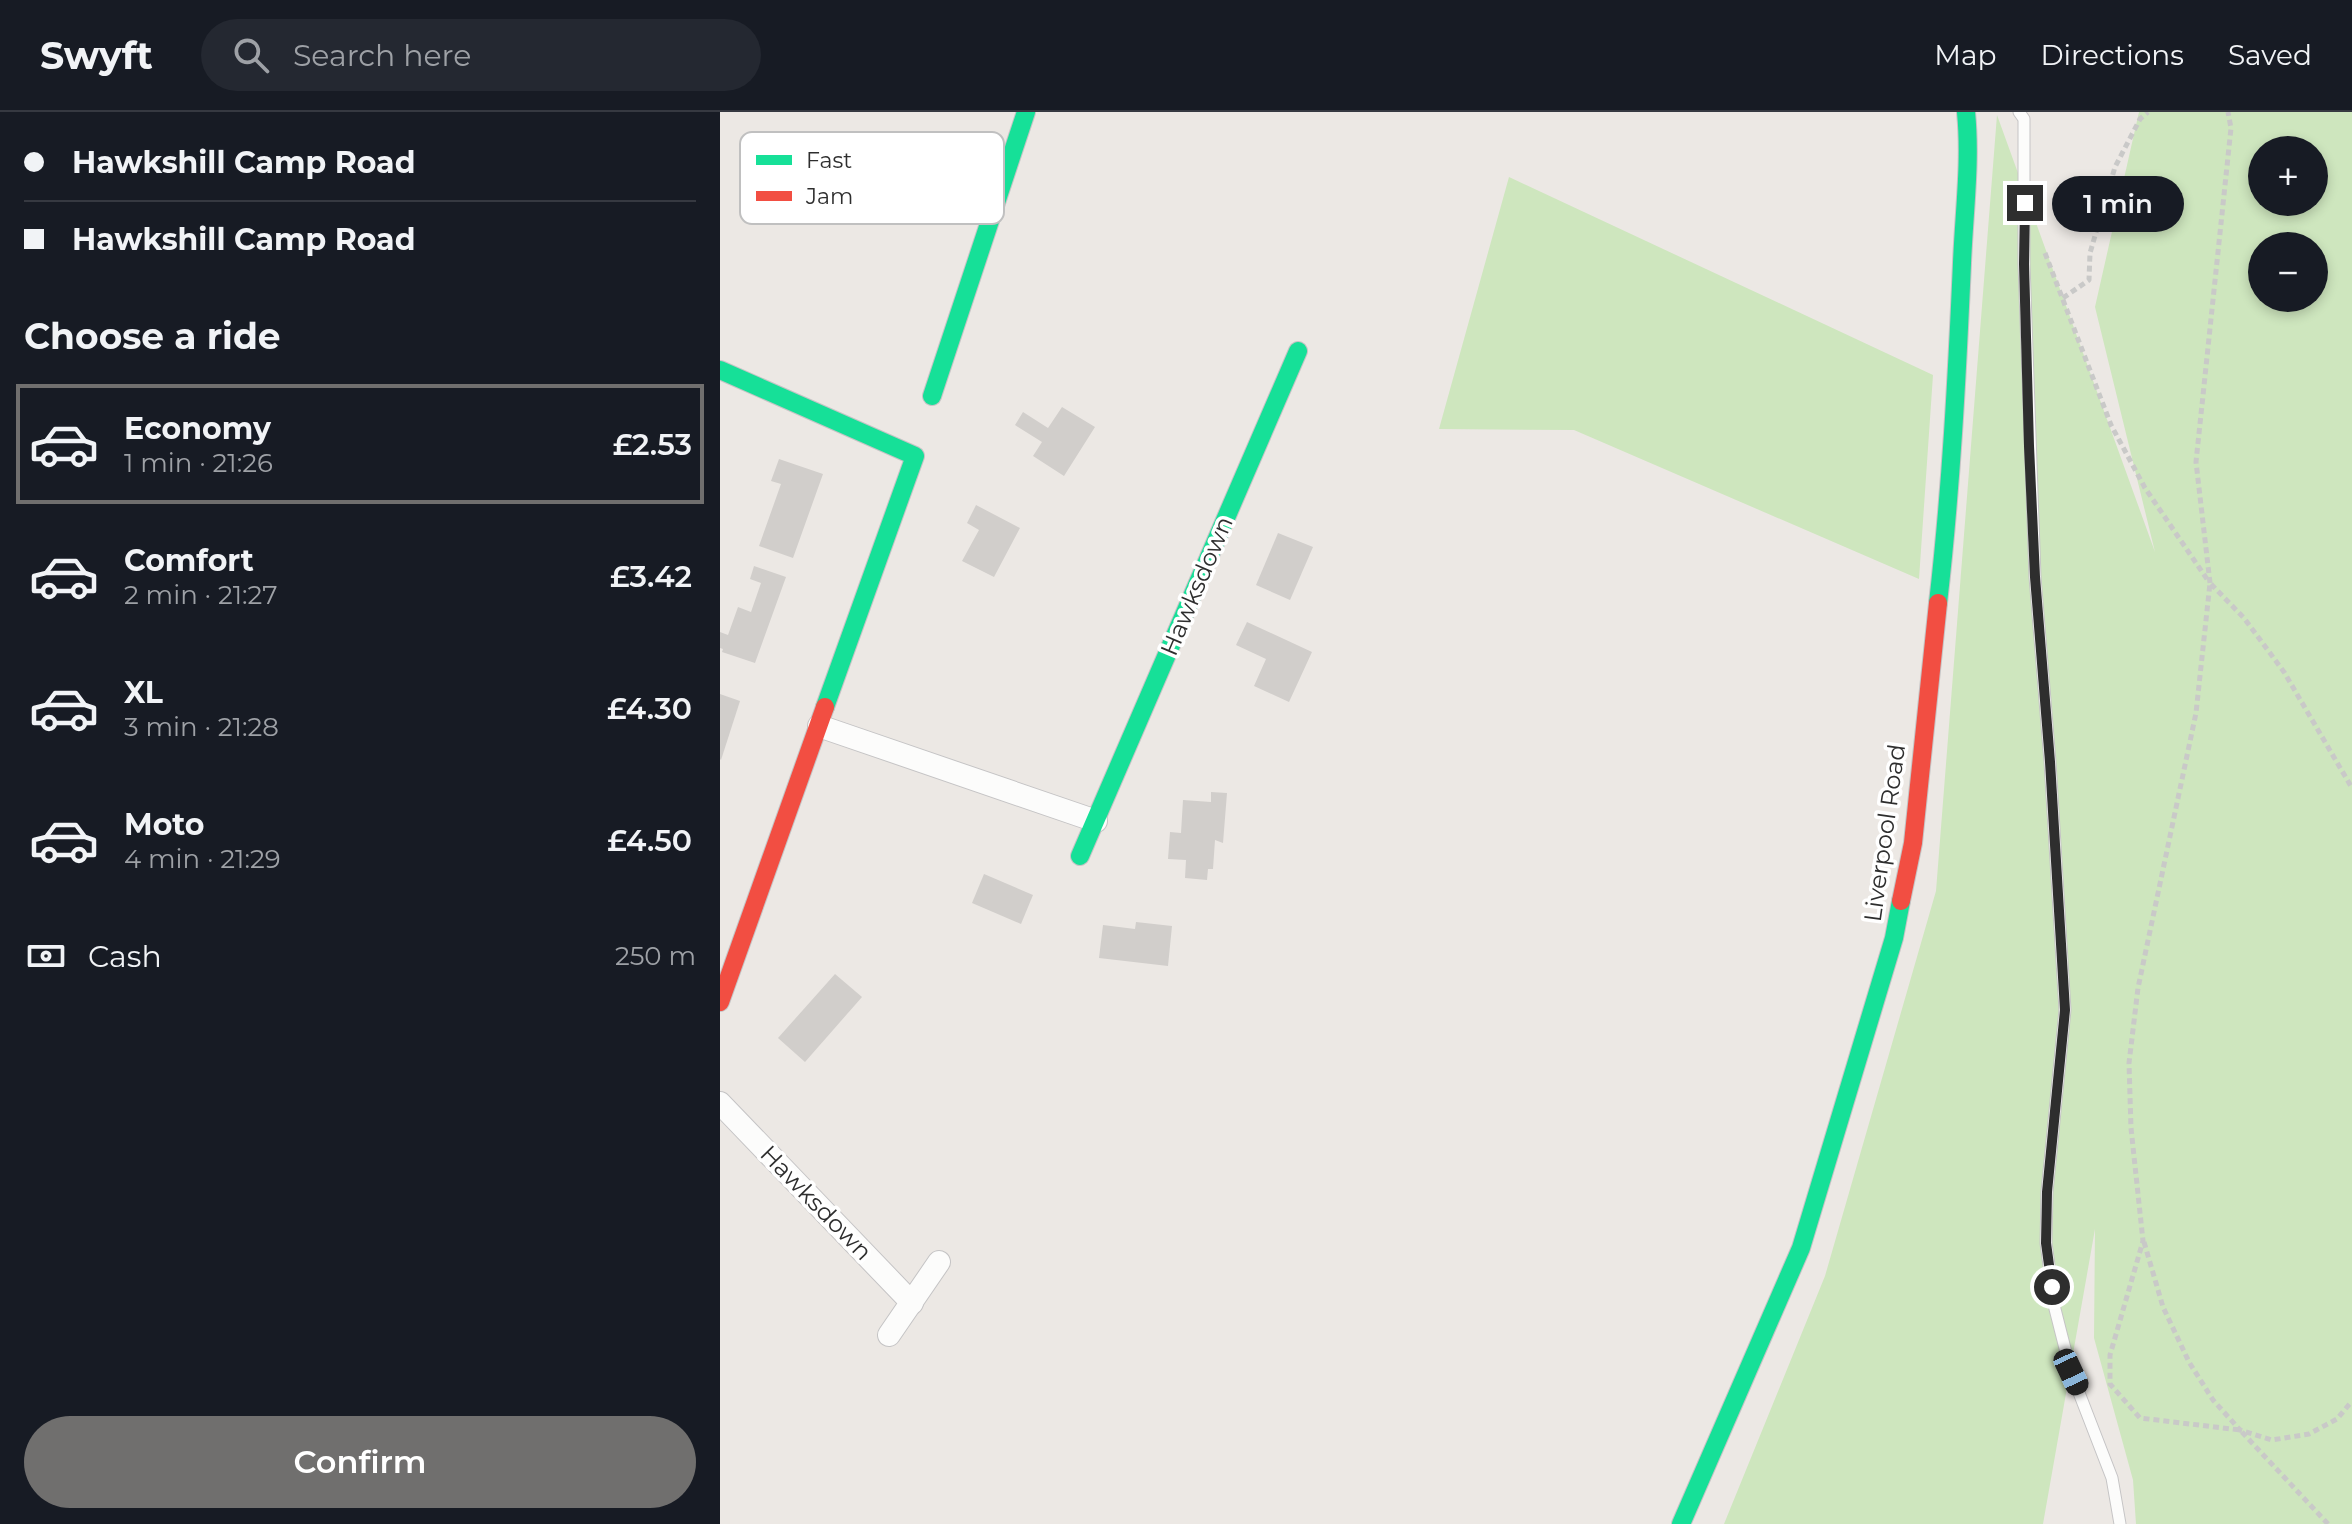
<!DOCTYPE html>
<html lang="en">
<head>
<meta charset="utf-8">
<style>
  :root { --surface:#171b24; --page:#242831; --text:#f1f3f6; --muted:#9ea1a6; --line:#363941; --accent:#706f6e }
  body { margin:0; font-family:Montserrat,sans-serif; background:var(--page); color:var(--text); height:100vh; display:flex; flex-direction:column; font-size:30px; white-space:nowrap }
  * { box-sizing:border-box; margin:0 }
  p { font-size:26px; color:var(--muted) }
  .icon { flex:none; width:44px; height:44px; fill:none; stroke:currentColor; stroke-width:2; stroke-linecap:round; stroke-linejoin:round }
  .map { position:relative; flex:1; overflow:hidden }
  .sheet { display:flex; flex-direction:column; background:var(--surface); width:720px }
  .sheet>* { flex:none }
  .banner { display:grid; align-content:center; height:176px; padding:0 24px; background:var(--surface) }
  .controls { position:absolute; left:1528px; top:24px; display:grid; gap:16px }
  .controls a { display:grid; place-items:center; width:80px; height:80px; border-radius:50%; background:var(--surface); box-shadow:0 4px 12px #0003; font-size:40px }
  .end { position:absolute; width:36px; height:36px; margin:-18px; border:10px solid #2e2e2e; background:#fff; box-shadow:0 0 0 4px #fff }
  .from { border-radius:50% }
  .bubble { position:absolute; height:56px; border-radius:28px; background:var(--surface); box-shadow:0 4px 12px #0003; font-size:26px; font-weight:600; line-height:56px; text-align:center }
  .car { position:absolute; width:24px; height:48px; margin:-24px -12px; border-radius:10px; box-shadow:0 0 6px 2px #0007; background:linear-gradient(#222 24%,#8ab4d8 0 40%,#222 0 76%,#8ab4d8 0 86%,#222 0) }
  .banner b { display:flex; align-items:center; gap:28px; height:76px; font-size:30px }
  .banner b+b { border-top:2px solid var(--line) }
  .banner i { width:20px; height:20px; background:var(--text) }
  ul { padding:0; list-style:none }
  li { display:flex; align-items:center; gap:24px; height:120px; margin:0 16px 12px; padding:0 8px; border:4px solid transparent; border-radius:0px }
  li div { flex:1 }
  li b { display:block; font-size:30px }
  li em { font-style:normal; font-weight:600 }
  li.active { border-color:var(--accent) }
  li>.icon { width:72px; height:72px; stroke-width:1.5 }
  h2 { padding:0 24px; font-size:36px; line-height:96px }
  .pay { display:flex; align-items:center; gap:20px; height:88px; padding:0 24px; font-size:30px }
  .pay p { margin-inline-start:auto }
  .cta { display:flex; gap:16px; margin-top:auto; padding:16px 24px }
  .cta a { flex:1; height:92px; border-radius:48px; background:var(--accent); color:#fff; font-size:32px; font-weight:600; line-height:92px; text-align:center }
  header { display:flex; align-items:center; gap:48px; box-sizing:border-box; height:112px; padding:0 40px; background:var(--surface); border-bottom:2px solid var(--line) }
  header strong { font-size:38px }
  nav { display:flex; gap:44px; margin-inline-start:auto; font-size:28px }
  .search { width:560px; height:72px; background:var(--page); display:flex; align-items:center; gap:20px; box-sizing:border-box; padding:0 28px; border-radius:44px; color:var(--muted); font-size:30px }
  main { display:flex; flex:1; min-height:0 }
  .map>svg:first-child { display:block }
</style>
</head>
<body>
<header>
<strong>Swyft</strong>
<div class="search"><svg class="icon" aria-label="search" viewBox="0 0 24 24"><circle cx="10" cy="10" r="6"/><path d="M15 15l6 6"/></svg>Search here</div>
<nav><a>Map</a><a>Directions</a><a>Saved</a></nav>
</header>
<main>
<section class="sheet">
<div class="banner">
<b><i class="from"></i>Hawkshill Camp Road</b>
<b><i></i>Hawkshill Camp Road</b>
</div>
<h2>Choose a ride</h2>
<ul>
<li class="active"><svg class="icon" aria-label="car" viewBox="0 0 24 24"><path d="M5 17H2v-5l4-1 3-4h7l3 4 3 1v5h-3M9 17h6M6 11h13"/><circle cx="7" cy="17" r="2"/><circle cx="17" cy="17" r="2"/></svg><div><b>Economy</b><p>1 min · 21:26</p></div><em>£2.53</em></li>
<li><svg class="icon" aria-label="car" viewBox="0 0 24 24"><path d="M5 17H2v-5l4-1 3-4h7l3 4 3 1v5h-3M9 17h6M6 11h13"/><circle cx="7" cy="17" r="2"/><circle cx="17" cy="17" r="2"/></svg><div><b>Comfort</b><p>2 min · 21:27</p></div><em>£3.42</em></li>
<li><svg class="icon" aria-label="car" viewBox="0 0 24 24"><path d="M5 17H2v-5l4-1 3-4h7l3 4 3 1v5h-3M9 17h6M6 11h13"/><circle cx="7" cy="17" r="2"/><circle cx="17" cy="17" r="2"/></svg><div><b>XL</b><p>3 min · 21:28</p></div><em>£4.30</em></li>
<li><svg class="icon" aria-label="car" viewBox="0 0 24 24"><path d="M5 17H2v-5l4-1 3-4h7l3 4 3 1v5h-3M9 17h6M6 11h13"/><circle cx="7" cy="17" r="2"/><circle cx="17" cy="17" r="2"/></svg><div><b>Moto</b><p>4 min · 21:29</p></div><em>£4.50</em></li>
</ul>
<div class="pay"><svg class="icon" aria-label="cash" viewBox="0 0 24 24"><path d="M3 7h18v10H3z"/><circle cx="12" cy="12" r="2"/></svg>Cash<p>250 m</p></div>
<div class="cta"><a>Confirm</a></div>
</section>
<div class="map">
<svg width="1632" height="1412" viewBox="0 0 1632 1412">
  <rect width="100%" height="100%" fill="#ece8e4"/>
  <g fill="#cee6be" fill-rule="evenodd">
    <path d="M1419,0h213v1412h-216l-3,-44 -39,-142 1,-109 -52,295h-319l101,-248 111,-385 61,-776 158,437 -60,-245zM1542,38h52v52h-52zM1542,134h52v52h-52z"/>
    <path d="M789,65l424,198 -14,204 -345,-149 -135,-1z"/>
  </g>
  <g fill="#d1cecb">
    <path d="M342,295l33,20 -31,49 -31,-20 9,-14 -27,-17 8,-13 25,16z"/>
    <path d="M59,347l44,15 -30,84 -34,-12 22,-62 -10,-3z"/>
    <path d="M256,393l44,23 -26,49 -32,-16 17,-31 -12,-7z"/>
    <path d="M558,421l35,14 -23,53 -34,-15z"/>
    <path d="M34,454l32,11 -31,86 -33,-11 1,-3 -3,-1v-16l8,3 10,-28 13,5 10,-29 -11,-4z"/>
    <path d="M527,510l65,30 -23,50 -35,-16 12,-27 -30,-14z"/>
    <path d="M0,582l20,7 -19,59 -1,-1z"/>
    <path d="M491,680l16,1 -4,50 -8,-3 -2,29h-5l-1,11 -22,-2 1,-18 -18,-1 2,-27 11,1 2,-33 28,2z"/>
    <path d="M264,762l49,21 -12,29 -49,-21z"/>
    <path d="M416,810l36,4 -4,40 -69,-8 4,-33 32,4z"/>
    <path d="M115,862l27,23 -57,65 -27,-24z"/>
  </g>
  <g fill="none" stroke-linecap="round" stroke-linejoin="round">
    <g stroke="#c5c4c5" stroke-width="13">
      <path id="lane" d="M1299,0l5,7v145l11,313 15,185 15,248 -18,182 -1,51 9,66 16,63 41,106 8,46"/>
    </g>
    <g stroke="#c5c4c5" stroke-width="24">
      <g id="street">
        <path d="M99,614l277,95"/>
        <path d="M0,991l192,200"/>
        <path d="M169,1223l50,-73"/>
      </g>
    </g>
    <g stroke="#c5c4c5" stroke-width="20">
      <g id="fast">
        <path d="M0,258l195,86 -90,251"/>
        <path d="M212,284l94,-284"/>
        <path d="M1218,491c13,-113 19,-226 24,-340 2,-50 9,-101 4,-151"/>
        <path d="M360,744l218,-505"/>
        <path d="M961,1412l120,-276 93,-310 7,-37"/>
      </g>
    </g>
    <g stroke="#c5c4c5" stroke-width="20">
      <g id="jam">
        <path d="M1181,789l12,-58 25,-240"/>
        <path d="M0,890l105,-295"/>
      </g>
    </g>
    <g stroke="#c9c9c8" stroke-width="5" stroke-dasharray="6 4" stroke-linecap="butt">
      <path d="M1325,141l66,172 34,63 64,94"/>
      <path d="M1343,186l26,-18 1,-27 25,-86 25,-48 8,-7"/>
      <path d="M1490,471l-14,-121 35,-334 -3,-16"/>
      <path d="M1424,1130l19,65 26,55 24,38 27,30 32,10 37,-6 28,-15 15,-18"/>
      <path d="M1608,1412l-88,-94 -100,-12 -30,-34v-29l33,-114 -12,-113 -2,-65 9,-75 58,-275 14,-130 34,35 40,54 68,116"/>
    </g>
    <use href="#lane" stroke="#fcfcfb" stroke-width="11"/>
    <use href="#street" stroke="#fcfcfb" stroke-width="22"/>
    <use href="#fast" stroke="#16e098" stroke-width="18"/>
    <use href="#jam" stroke="#f24e42" stroke-width="18"/>
  </g>
  <g fill="none" stroke-linecap="round" stroke-linejoin="round">
    <path stroke="#2e2e2e" stroke-width="10" d="M1305,91l-1,61 5,182 6,131 15,185 15,248 -18,182 -1,51 6,44"/>
  </g>
  <g text-anchor="middle" stroke-width="7" stroke-linejoin="round" paint-order="stroke">
    <g font-size="24" fill="#2e2e2e" stroke="#fff">
      <text transform="translate(477 474) rotate(-67)" y="8">Hawksdown</text>
      <text transform="translate(1165 721) rotate(-82)" y="8">Liverpool Road</text>
      <text transform="translate(96 1091) rotate(46)" y="8">Hawksdown</text>
    </g>
  </g>
  <rect x="20" y="20" width="264" height="92" rx="12" fill="#fff" stroke="#c0c0c0" stroke-width="2"/>
  <rect x="36" y="43" width="36" height="10" fill="#16e098"/>
  <rect x="36" y="79" width="36" height="10" fill="#f24e42"/>
  <g font-size="22" fill="#2e2e2e">
    <text x="86" y="56">Fast</text>
    <text x="86" y="92">Jam</text>
  </g>
</svg>
<div class="controls">
<a>+</a>
<a>−</a>
</div>
<i class="end from" style="left:1332px;top:1175px"></i>
<i class="end" style="left:1305px;top:91px"></i>
<div class="bubble" style="left:1332px;top:64px;width:132px">1 min</div>
<i class="car" style="left:1351px;top:1260px;rotate:155deg"></i>
</div>
</main>
</body>
</html>
